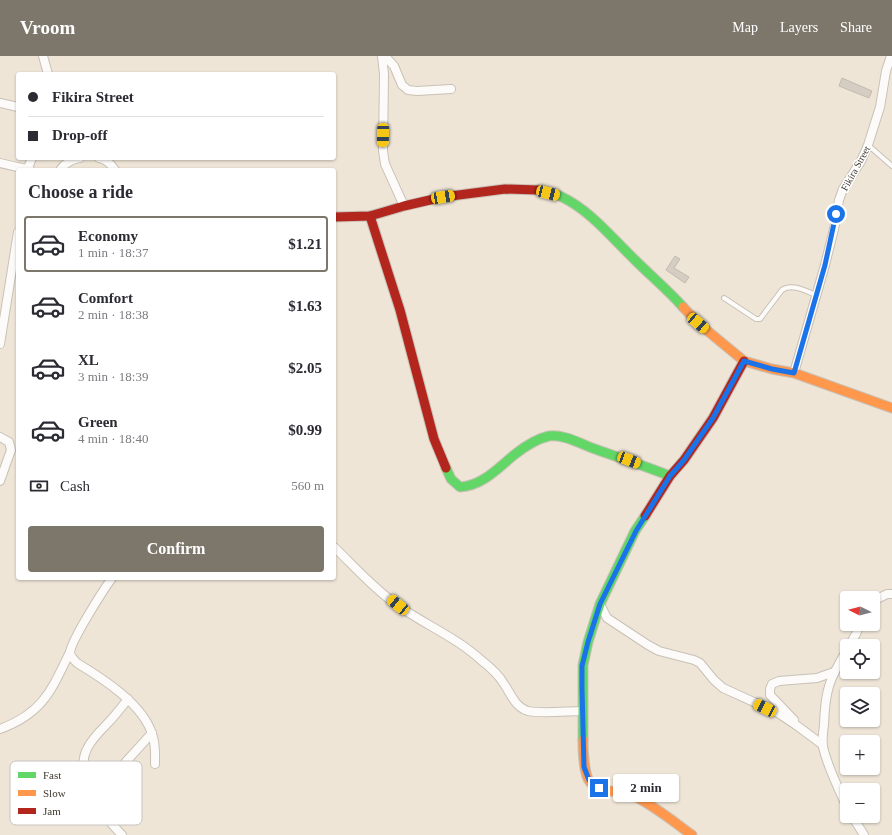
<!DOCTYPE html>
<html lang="en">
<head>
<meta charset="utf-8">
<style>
  :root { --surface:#fff; --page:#f7f7f7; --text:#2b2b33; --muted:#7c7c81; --line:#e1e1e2; --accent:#7d766a }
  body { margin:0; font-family:Georgia,serif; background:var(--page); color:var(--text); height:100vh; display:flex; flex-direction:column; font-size:15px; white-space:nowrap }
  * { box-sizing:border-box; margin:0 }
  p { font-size:13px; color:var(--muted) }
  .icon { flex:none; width:22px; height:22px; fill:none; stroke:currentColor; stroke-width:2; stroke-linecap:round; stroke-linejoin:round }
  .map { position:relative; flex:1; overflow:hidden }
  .details { position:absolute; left:16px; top:112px; width:320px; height:412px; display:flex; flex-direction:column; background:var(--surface); border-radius:4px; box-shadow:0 1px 3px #0004 }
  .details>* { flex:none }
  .banner { position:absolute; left:16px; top:16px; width:320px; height:88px; border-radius:4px; box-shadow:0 1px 3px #0004; display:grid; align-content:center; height:88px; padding:0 12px; background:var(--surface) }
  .needle { width:26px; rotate:276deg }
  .buttons { position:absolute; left:840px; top:535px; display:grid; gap:8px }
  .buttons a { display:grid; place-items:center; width:40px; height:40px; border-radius:4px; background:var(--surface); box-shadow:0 1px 3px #0004; font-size:20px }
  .end { position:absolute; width:18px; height:18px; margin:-9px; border:5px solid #1a73e8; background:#fff; box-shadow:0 0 0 2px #fff }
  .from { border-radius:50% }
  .bubble { position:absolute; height:28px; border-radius:4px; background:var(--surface); box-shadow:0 1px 3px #0004; font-size:13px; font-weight:700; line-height:28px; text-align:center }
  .car { position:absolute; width:12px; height:24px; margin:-12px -6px; border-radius:5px; box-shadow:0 0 3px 1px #0007; background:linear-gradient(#f5c518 24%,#345 0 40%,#f5c518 0 76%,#345 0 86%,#f5c518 0) }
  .banner b { display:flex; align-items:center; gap:14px; height:38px; font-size:15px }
  .banner b+b { border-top:1px solid var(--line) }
  .banner i { width:10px; height:10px; background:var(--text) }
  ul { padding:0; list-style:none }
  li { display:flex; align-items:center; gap:12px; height:56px; margin:0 8px 6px; padding:0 4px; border:2px solid transparent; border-radius:4px }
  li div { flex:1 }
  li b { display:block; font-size:15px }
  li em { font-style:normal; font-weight:700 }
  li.active { border-color:var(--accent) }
  li>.icon { width:36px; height:36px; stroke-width:1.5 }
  h2 { padding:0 12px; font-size:18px; line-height:48px }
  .pay { display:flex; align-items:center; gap:10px; height:44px; padding:0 12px; font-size:15px }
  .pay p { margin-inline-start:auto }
  .cta { display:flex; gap:8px; margin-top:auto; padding:8px 12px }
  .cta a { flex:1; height:46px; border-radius:4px; background:var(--accent); color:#fff; font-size:16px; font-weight:700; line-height:46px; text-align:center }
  header { display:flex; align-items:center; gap:24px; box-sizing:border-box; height:56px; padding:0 20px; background:var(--accent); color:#fff }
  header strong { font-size:19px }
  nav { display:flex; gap:22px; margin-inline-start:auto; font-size:14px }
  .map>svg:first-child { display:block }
</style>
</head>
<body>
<header>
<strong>Vroom</strong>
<nav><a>Map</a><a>Layers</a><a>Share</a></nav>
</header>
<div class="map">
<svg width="892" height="779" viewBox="0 0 892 779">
  <rect width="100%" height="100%" fill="#eee5d7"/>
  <g fill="#d5cdc2" stroke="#c2bbb0">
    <path d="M842,22l30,13 -3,7 -30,-12z"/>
    <path d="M675,200l5,3 -6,9 15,9 -4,6 -19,-13z"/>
  </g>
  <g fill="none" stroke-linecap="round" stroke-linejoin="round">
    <g stroke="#c8c1b6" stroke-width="6">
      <g id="lane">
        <path d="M868,89l24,21"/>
        <path d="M724,242l32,21h4l22,-29c10,-7 24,1 34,5"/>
      </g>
    </g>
    <g stroke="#c8c1b6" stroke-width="10">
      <g id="street">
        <path d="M43,0l5,18"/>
        <path d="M382,0l2,18 -1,77 2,13 19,42"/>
        <path d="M385,0l9,10 8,19 6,5 9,1 34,-2"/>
        <path d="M0,47l18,4"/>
        <path d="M99,102c7,1 12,6 16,12"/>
        <path d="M0,107l30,7"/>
        <path d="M27,114l5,-12"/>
        <path d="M60,114c5,-7 12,-11 20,-12"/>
        <path d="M0,288l18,-112"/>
        <path d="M794,317l31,-108 9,-36 5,-29 4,-11 18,-28 7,-16 12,-38 6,-36 5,-15"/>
        <path d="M0,381l9,5 2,8 -11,31"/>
        <path d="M334,491c21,20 41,43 66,60 26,18 57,31 81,53 9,7 18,15 23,24 7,10 11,23 24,27 13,3 41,0 55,0"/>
        <path d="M112,522c-8,11 -42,64 -42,75 1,4 4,7 7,10 25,15 66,41 75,71 4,10 3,20 3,30"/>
        <path d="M873,545l14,-7h5"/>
        <path d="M600,548l7,14 41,27 11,6 35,9 6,3 14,17 9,8 55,25 18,12 27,20"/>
        <path d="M849,590l7,-12 4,-10"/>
        <path d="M847,594c-18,29 -22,41 -23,75 -1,7 -2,15 -1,22 5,21 15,41 24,60"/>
        <path d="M794,664l-24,-25v-6l2,-5 7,-3 38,-3 17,-6"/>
        <path d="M0,673c43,-16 51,-38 70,-77"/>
        <path d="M113,720l39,-43"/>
        <path d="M852,760l12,19"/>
        <path d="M122,779c-18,-18 -49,-59 -35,-86 4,-9 12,-17 19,-24 8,-8 15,-17 22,-26"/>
      </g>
    </g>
    <g stroke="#c8c1b6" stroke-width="11">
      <g id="fast">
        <path d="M538,134c8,2 17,3 24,7 29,14 50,41 73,63 16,16 33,30 48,47"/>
        <path d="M446,412l5,11 9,8c22,-1 38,-19 54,-32 10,-8 21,-16 35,-19 15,-2 32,8 46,13 25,9 50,17 75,27"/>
        <path d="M583,684v-75l5,-23 12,-38 35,-73 10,-15"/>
      </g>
    </g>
    <g stroke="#c8c1b6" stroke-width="11">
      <g id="slow">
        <path d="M683,251l15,16 46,38 28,8 22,4 98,35"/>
        <path d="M583,684c0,10 1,35 7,42 12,12 32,8 46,15 20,10 38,25 56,38"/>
      </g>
    </g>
    <g stroke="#c8c1b6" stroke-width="11">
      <g id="jam">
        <path d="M370,160l30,94 34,129 12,29"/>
        <path d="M334,161l36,-1 34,-10 39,-9 62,-8 33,1"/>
        <path d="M645,460l25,-40 14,-16 29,-42 31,-57"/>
      </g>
    </g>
    <use href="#lane" stroke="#fcfbf9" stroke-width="4"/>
    <use href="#street" stroke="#fcfbf9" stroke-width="8"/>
    <use href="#fast" stroke="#63d668" stroke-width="9"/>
    <use href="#slow" stroke="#ff974d" stroke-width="9"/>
    <use href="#jam" stroke="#b3261e" stroke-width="9"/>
  </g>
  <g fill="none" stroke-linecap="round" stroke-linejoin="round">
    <path stroke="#1a73e8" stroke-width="5" d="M599,732l-10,-8 -5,-13 -2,-79v-22l6,-24 12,-38 36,-73 34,-55 14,-16 29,-42 31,-57 28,8 22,4 31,-108 11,-51"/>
  </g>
  <g text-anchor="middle" stroke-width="3" stroke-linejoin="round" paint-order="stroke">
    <g font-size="10" fill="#403a30" stroke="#fff">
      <text transform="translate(855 112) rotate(-61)" y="4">Fikira Street</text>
    </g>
  </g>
  <rect x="10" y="705" width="132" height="64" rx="6" fill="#fff" stroke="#c6c4c1" stroke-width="1"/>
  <rect x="18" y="716" width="18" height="6" fill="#63d668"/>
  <rect x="18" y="734" width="18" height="6" fill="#ff974d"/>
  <rect x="18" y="752" width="18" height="6" fill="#b3261e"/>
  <g font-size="11" fill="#403a30">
    <text x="43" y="723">Fast</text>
    <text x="43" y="741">Slow</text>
    <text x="43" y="759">Jam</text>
  </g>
</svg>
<div class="buttons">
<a><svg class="needle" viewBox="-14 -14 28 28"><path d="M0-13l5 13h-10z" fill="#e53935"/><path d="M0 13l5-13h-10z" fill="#7c7c81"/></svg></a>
<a><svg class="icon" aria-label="locate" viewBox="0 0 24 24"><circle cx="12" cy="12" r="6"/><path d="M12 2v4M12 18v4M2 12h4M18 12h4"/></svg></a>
<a><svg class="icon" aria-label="layers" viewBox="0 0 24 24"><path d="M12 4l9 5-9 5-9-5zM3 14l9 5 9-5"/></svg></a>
<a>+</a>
<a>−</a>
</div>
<i class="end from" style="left:836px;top:158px"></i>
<i class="end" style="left:599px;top:732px"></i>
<div class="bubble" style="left:613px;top:718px;width:66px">2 min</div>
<i class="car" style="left:383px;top:79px;rotate:181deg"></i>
<i class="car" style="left:548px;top:137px;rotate:104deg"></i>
<i class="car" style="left:443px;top:141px;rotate:81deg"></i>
<i class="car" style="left:698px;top:267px;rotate:131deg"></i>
<i class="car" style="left:629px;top:404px;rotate:111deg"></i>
<i class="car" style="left:398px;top:549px;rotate:309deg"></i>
<i class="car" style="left:765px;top:652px;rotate:296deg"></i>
<div class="banner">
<b><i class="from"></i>Fikira Street</b>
<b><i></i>Drop-off</b>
</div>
<section class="details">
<h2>Choose a ride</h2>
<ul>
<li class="active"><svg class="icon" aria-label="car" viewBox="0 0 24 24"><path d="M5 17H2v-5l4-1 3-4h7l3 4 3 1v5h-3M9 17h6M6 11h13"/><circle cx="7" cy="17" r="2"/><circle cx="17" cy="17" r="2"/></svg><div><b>Economy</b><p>1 min · 18:37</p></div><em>$1.21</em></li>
<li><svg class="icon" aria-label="car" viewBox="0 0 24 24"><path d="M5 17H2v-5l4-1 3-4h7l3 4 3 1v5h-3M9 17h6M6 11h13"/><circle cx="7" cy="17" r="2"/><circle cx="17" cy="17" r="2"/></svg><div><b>Comfort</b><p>2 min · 18:38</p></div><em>$1.63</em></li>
<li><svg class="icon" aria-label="car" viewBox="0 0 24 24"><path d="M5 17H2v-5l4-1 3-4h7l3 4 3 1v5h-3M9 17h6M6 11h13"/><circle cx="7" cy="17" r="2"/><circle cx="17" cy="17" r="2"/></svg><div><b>XL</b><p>3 min · 18:39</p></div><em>$2.05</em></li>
<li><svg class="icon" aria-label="car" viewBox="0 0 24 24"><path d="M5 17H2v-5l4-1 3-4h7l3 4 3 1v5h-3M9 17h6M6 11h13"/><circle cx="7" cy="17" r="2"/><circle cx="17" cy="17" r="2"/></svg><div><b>Green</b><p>4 min · 18:40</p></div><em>$0.99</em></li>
</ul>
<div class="pay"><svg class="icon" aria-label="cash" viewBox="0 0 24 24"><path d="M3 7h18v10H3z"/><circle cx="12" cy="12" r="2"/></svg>Cash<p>560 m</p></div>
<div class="cta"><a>Confirm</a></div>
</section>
</div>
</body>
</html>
